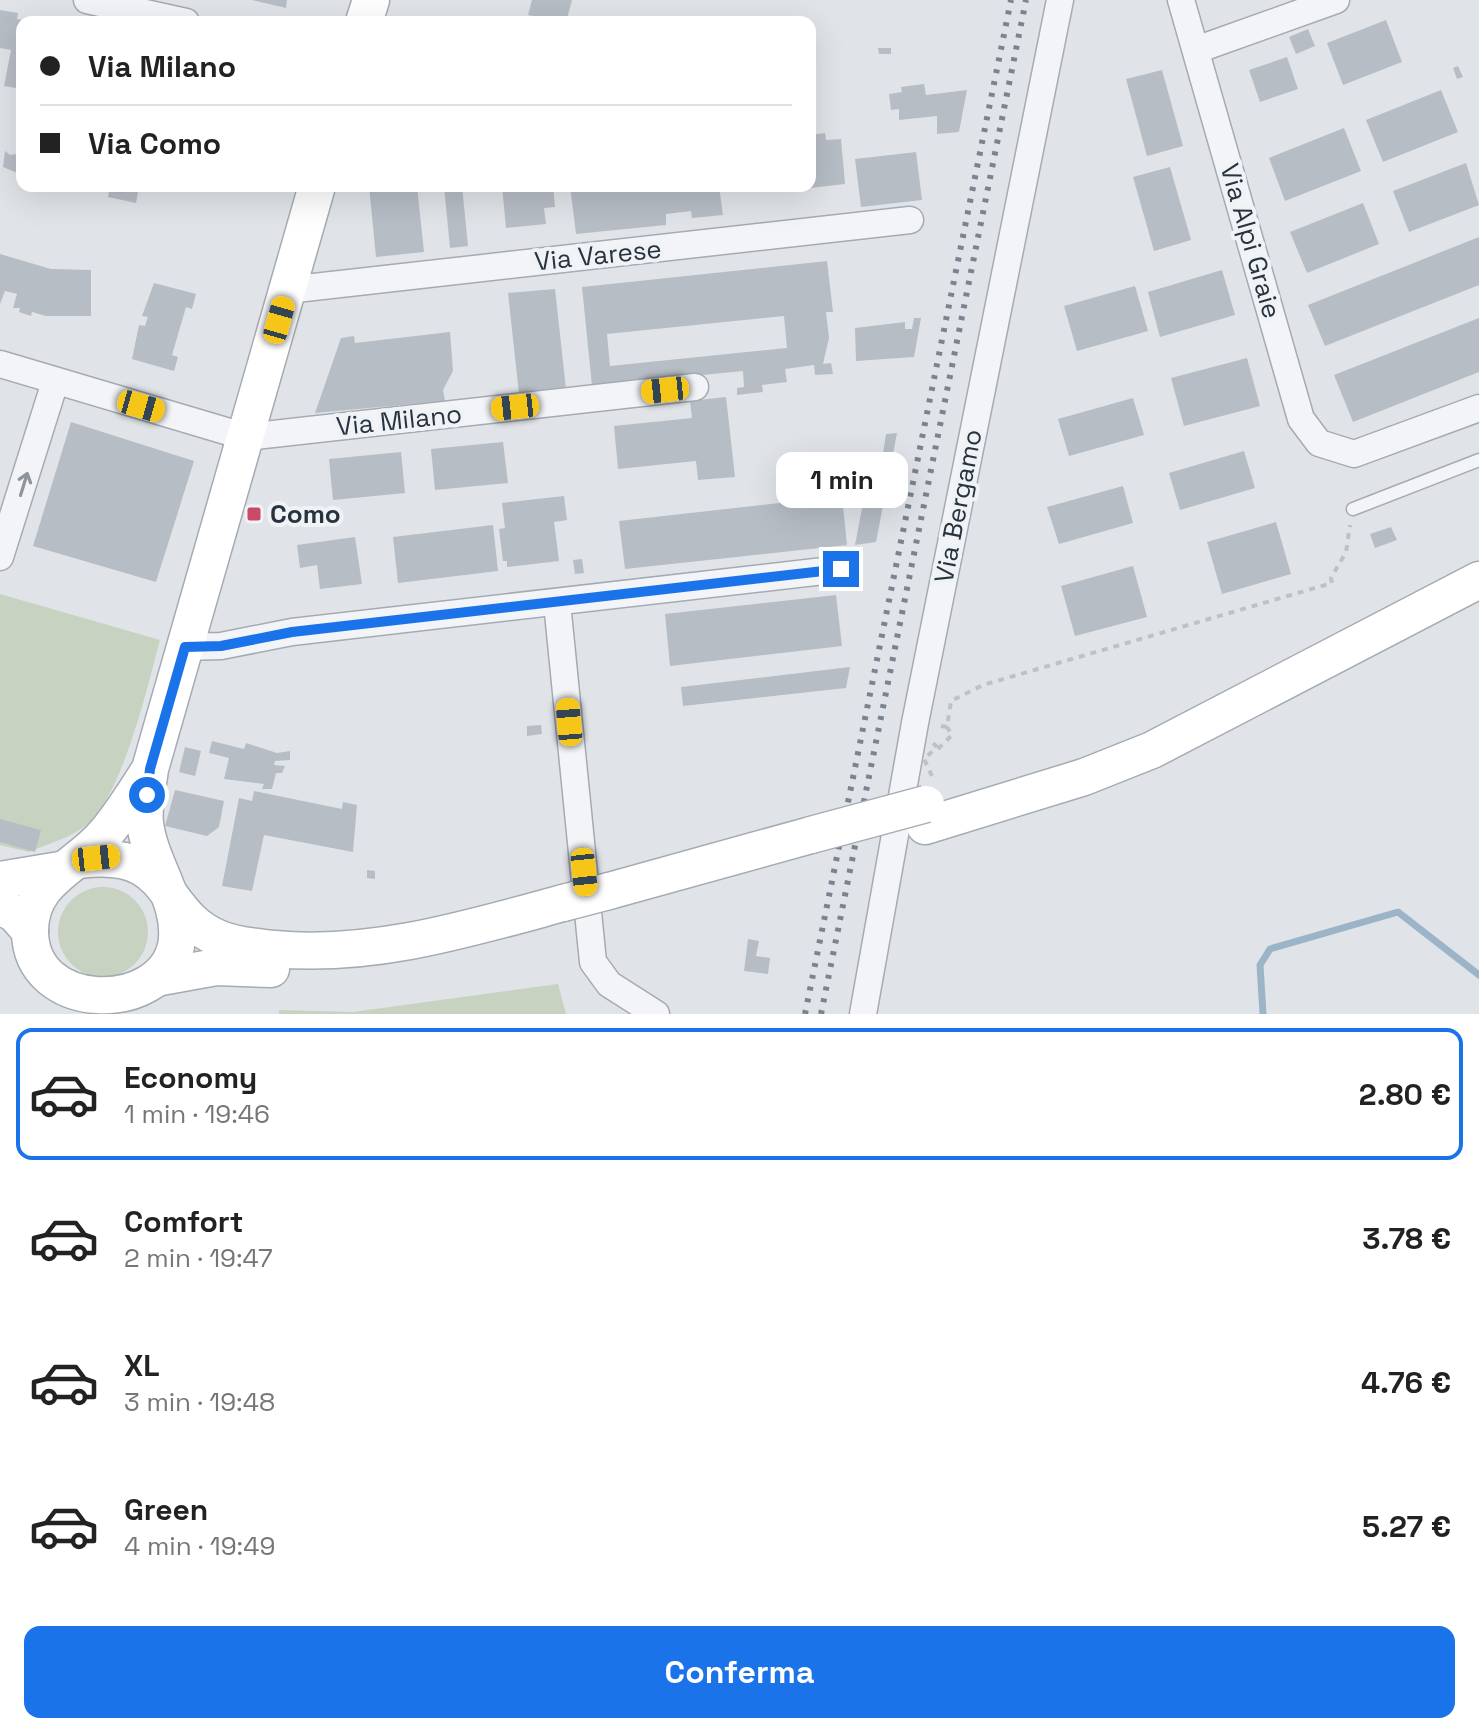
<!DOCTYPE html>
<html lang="it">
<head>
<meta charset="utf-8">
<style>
  :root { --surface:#fff; --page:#f6f6f6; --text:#222; --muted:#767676; --line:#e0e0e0; --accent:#1a73e8 }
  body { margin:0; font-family:"Space Grotesk",sans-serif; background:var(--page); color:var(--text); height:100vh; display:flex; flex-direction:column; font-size:30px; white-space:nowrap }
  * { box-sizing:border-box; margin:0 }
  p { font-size:26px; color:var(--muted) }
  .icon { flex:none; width:44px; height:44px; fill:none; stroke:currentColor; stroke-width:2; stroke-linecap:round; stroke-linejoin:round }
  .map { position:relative; height:1014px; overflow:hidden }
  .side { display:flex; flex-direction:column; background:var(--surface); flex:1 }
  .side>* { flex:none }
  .hud { position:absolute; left:16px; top:16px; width:800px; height:176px; border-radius:16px; box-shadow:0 8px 32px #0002; display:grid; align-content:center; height:176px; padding:0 24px; background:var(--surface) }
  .end { position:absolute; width:36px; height:36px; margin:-18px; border:10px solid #1a73e8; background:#fff; box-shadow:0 0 0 4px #fff }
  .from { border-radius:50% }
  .bubble { position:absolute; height:56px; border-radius:16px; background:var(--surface); box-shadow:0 8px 32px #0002; font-size:26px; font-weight:800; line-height:56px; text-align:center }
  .car { position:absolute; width:24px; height:48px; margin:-24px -12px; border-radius:10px; box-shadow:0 0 6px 2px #0007; background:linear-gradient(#f5c518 24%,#345 0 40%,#f5c518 0 76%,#345 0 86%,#f5c518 0) }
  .hud b { display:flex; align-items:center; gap:28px; height:76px; font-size:30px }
  .hud b+b { border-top:2px solid var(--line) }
  .hud i { width:20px; height:20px; background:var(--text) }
  ul { padding:14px 0 0; list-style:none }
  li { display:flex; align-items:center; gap:24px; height:132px; margin:0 16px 12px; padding:0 8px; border:4px solid transparent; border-radius:16px }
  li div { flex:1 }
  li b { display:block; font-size:30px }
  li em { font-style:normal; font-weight:800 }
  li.selected { border-color:var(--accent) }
  li>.icon { width:72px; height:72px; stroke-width:1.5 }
  .action { display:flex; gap:16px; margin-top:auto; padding:16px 24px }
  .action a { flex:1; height:92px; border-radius:16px; background:var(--accent); color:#fff; font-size:32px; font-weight:800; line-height:92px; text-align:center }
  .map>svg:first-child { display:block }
</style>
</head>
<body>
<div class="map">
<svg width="1479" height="1014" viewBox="0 0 1479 1014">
  <rect width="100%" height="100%" fill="#e0e4e8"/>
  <g fill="#c7d2c1">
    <path d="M0,594l160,46c-12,44 -38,159 -75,186 -15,12 -38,18 -56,26l-29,-7z"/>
    <circle cx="103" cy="932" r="45"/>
    <path d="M558,984l8,30h-287v-4l74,2z"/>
  </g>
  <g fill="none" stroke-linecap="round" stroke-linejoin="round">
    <path stroke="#9cb4c7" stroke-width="7" d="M1263,1014l-3,-49 10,-16 128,-37 81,63"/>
  </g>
  <g fill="#b7bdc5" fill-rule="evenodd">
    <path d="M252,0h35l-1,8z"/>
    <path d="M532,0h40l-6,22 -38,-7z"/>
    <path d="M0,10l18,3 -1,6 5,1v69l-18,-3 7,-36 -11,-2z"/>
    <path d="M1386,20l16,42 -59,23 -16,-42z"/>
    <path d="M1308,29l7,17 -19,8 -7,-17z"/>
    <path d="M878,48h13v6h-12z"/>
    <path d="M1287,57l11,32 -38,13 -11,-32z"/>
    <path d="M1458,66l5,11 -6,2 -4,-11z"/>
    <path d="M1162,70l21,76 -36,10 -21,-77z"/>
    <path d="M924,84l2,11 41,-5 -8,42 -22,2v-18l-38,4v-11l-8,1 -2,-16 13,-2 -1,-5z"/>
    <path d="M1441,90l17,42 -75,30 -17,-42z"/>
    <path d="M1344,128l17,43 -76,30 -16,-43z"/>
    <path d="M825,133l1,7 15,-1 4,45 -35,4v-53z"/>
    <path d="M5,151l5,4 12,-2v22l-19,-8z"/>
    <path d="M916,152l6,48 -61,7 -6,-48z"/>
    <path d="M1466,163l13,42 -70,27 -16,-41z"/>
    <path d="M1170,167l21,73 -37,11 -21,-74z"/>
    <path d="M110,186h29l-3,17 -28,-6z"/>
    <path d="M369,186h48l7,66 -48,5z"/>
    <path d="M444,186h18l6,60 -18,2z"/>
    <path d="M502,186h51l2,21 -11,1 2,16 -40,4z"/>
    <path d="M570,186h149l4,29 -31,3 -1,-7 -25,3v11l-90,9z"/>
    <path d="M1363,203l16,41 -72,29 -17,-41z"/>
    <path d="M1479,237v48l-154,61 -17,-41z"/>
    <path d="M0,254l51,15 40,1v46h-45l-14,-4 -1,4 -12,-4 1,-4h-7l4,-14 -12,-3 -5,13z"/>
    <path d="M827,261l6,51h-7l3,26 -6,26 8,-1 2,11 -18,1 -1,-10 -29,4 2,13 -25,3 1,7 -26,3v-7l7,-1 -1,-16 -151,15 -10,-99zM784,316l3,32 -177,18 -3,-32z"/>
    <path d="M1222,270l13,45 -75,22 -12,-45z"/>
    <path d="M154,283l42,11 -4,15 -6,-2 -9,31 -5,17 6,2 -4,14 -42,-12 7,-34 6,1 3,-9 -6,-1z"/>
    <path d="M1135,286l13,45 -71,20 -13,-45z"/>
    <path d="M555,289l11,100 -47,5 -11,-101z"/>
    <path d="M914,318h7l-7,39 -58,4 -1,-33 50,-6v7h7z"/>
    <path d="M1479,318v54l-126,50 -19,-47z"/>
    <path d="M450,332l3,39 -10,19 2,11 -130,12 26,-75 13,-2 1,7z"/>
    <path d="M1247,358l13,48 -76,20 -13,-48z"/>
    <path d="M726,397l9,80 -37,3 -2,-19 -78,8 -4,-43 78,-8 -2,-17z"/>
    <path d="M1133,398l11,37 -75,21 -11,-37z"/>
    <path d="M71,422l123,39 -38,121 -123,-36z"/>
    <path d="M897,433l-21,109 -21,3 12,-63h-4l-2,-19 21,-3 4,-26z"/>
    <path d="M503,442l5,41 -73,7 -4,-41z"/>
    <path d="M1244,451l11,37 -75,22 -11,-37z"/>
    <path d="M401,452l4,41 -72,7 -4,-41z"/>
    <path d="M1123,486l10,37 -74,21 -12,-37z"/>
    <path d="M564,496l3,24 -13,2 5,39 -52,6v-6h-4l-4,-32 6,-1 -3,-25z"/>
    <path d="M842,496l5,49 -222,24 -6,-48z"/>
    <path d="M1276,522l15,52 -69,20 -15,-52z"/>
    <path d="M493,525l5,46 -100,12 -5,-46z"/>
    <path d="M1391,527l6,13 -22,8 -5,-14z"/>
    <path d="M355,537l7,47 -42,5 -3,-24 -17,3 -3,-23z"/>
    <path d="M582,559l2,14 -9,1 -2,-14z"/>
    <path d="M1133,566l14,51 -72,19 -14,-50z"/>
    <path d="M836,595l6,51 -172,20 -5,-52z"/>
    <path d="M850,667l-4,21 -163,18 -2,-19z"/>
    <path d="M541,725l1,9 -15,2v-10z"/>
    <path d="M212,741l32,8 2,-6 31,10 13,-2v9l-15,1 -1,4 11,1 -3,7h-6l-4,16h-10l2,-5 -40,-5 5,-21 -20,-5z"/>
    <path d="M185,747l16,4 -6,25 -16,-4z"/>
    <path d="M175,790l49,11 -5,26 -12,9 -42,-10z"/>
    <path d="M254,791l88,18 1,-7 14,3 -4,47 -89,-17 -12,56 -30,-5 17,-88 13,3z"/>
    <path d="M0,819l41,11 -6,22 -35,-10z"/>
    <path d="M367,870l8,1v8l-8,-1z"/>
    <path d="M748,939l11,2 -3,15 14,2 -2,16 -24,-3z"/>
  </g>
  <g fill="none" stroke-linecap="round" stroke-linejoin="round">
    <g stroke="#a5abb2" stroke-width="15">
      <path id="lane" d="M1353,509l126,-49"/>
    </g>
    <g stroke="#a5abb2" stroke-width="29">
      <g id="street">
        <path d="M87,0l99,22"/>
        <path d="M1181,0l120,419 18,24 35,11 125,-46"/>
        <path d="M1196,50l140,-50"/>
        <path d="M287,290l623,-70"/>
        <path d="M0,364l246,73 449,-50"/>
        <path d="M0,557l55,-175"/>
        <path d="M557,603l36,359 16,22 47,30"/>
        <path d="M185,647l36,-1 71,-14 549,-63"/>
        <path d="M863,1014l52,-291 145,-723"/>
      </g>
    </g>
    <g stroke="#a5abb2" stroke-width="39">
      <g id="secondary">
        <path d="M364,22l7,-22"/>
        <path d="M150,769c-14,22 -28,45 -45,65 -28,34 -75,45 -75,97 0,83 132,83 146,15 8,-43 -26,-80 -31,-123 -2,-17 3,-37 5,-54l167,-583"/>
        <path d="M925,826l159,-49 68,-27 327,-170"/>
        <path d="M80,860c97,-12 76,53 140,79 17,7 36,8 54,10 99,9 194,-20 289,-46"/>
        <path d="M0,880l60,-10"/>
        <path d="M609,891l202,-56"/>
        <path d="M0,906l15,8 15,17"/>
        <path d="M161,977l55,-10 55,2"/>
      </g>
    </g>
    <g stroke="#bec2c7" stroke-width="4" stroke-dasharray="6 6" stroke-linecap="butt">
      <path d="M941,726l6,1 4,-26 32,-16 349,-102 -1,-5 15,-26 4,-27"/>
      <path d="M938,749l14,-14 -5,-8"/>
    </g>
    <use href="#lane" stroke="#f2f4f7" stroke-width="12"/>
    <use href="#street" stroke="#f2f4f7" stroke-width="26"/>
    <use href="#secondary" stroke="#fff" stroke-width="36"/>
    <g stroke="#7a8491" stroke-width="6" stroke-dasharray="4 8" stroke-linecap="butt">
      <path d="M805,1014l206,-1014"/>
      <path d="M821,1014l205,-1014"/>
    </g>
    <g stroke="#a5abb2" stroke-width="39" stroke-linecap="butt">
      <g id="secondary-bridge">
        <path d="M811,835l115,-31"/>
        <path d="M563,903l46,-12"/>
      </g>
    </g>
    <path stroke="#bec2c7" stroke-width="4" stroke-dasharray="6 6" stroke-linecap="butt" d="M932,776l-8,-17 13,-12 -4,-4"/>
    <use href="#secondary-bridge" stroke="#fff" stroke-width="36"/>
  </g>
  <defs><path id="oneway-shaft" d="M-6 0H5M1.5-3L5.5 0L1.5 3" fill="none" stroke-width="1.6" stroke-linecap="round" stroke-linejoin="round" transform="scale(2)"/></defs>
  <use stroke="#8e949b" href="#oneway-shaft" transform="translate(24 484) rotate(-73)"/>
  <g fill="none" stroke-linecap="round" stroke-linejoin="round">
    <path stroke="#1a73e8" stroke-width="10" d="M147,795l3,-26 35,-122 36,-1 71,-14 549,-63"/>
  </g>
  <rect fill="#c94966" stroke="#eff3f6" stroke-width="3" x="246" y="506" width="16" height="16" rx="4"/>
  <g text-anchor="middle" stroke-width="8" stroke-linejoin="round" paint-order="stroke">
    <g font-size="26" fill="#29333f" stroke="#eff3f6">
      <text transform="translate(1251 241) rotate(74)" y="9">Via Alpi Graie</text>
      <text transform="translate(598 255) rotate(-6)" y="9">Via Varese</text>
      <text transform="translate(399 420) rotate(-6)" y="9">Via Milano</text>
      <text transform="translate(958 506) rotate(-79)" y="9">Via Bergamo</text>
    </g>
    <g font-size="26" font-weight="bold" fill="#29333f" stroke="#eff3f6" text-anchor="start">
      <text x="270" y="523">Como</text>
    </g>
  </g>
</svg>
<i class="end from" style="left:147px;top:795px"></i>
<i class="end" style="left:841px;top:569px"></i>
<div class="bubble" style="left:776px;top:452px;width:132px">1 min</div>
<i class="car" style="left:279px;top:320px;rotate:16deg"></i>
<i class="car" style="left:665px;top:390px;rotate:264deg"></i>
<i class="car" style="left:141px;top:406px;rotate:106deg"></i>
<i class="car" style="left:515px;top:407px;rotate:264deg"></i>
<i class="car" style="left:569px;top:722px;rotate:355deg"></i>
<i class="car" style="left:96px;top:858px;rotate:84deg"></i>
<i class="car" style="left:584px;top:872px;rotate:174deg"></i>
<div class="hud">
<b><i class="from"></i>Via Milano</b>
<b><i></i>Via Como</b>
</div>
</div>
<section class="side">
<ul>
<li class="selected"><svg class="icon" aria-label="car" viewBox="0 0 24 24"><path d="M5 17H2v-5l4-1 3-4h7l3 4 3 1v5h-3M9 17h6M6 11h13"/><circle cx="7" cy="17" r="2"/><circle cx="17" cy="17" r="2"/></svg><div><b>Economy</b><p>1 min · 19:46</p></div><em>2.80 €</em></li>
<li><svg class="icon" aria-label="car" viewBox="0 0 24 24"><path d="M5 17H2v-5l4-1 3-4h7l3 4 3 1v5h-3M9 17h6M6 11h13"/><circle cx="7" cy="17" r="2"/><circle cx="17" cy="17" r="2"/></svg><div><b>Comfort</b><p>2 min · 19:47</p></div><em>3.78 €</em></li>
<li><svg class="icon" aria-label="car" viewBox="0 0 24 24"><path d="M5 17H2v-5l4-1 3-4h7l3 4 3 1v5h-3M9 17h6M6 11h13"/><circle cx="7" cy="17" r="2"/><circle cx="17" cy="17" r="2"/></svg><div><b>XL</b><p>3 min · 19:48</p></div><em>4.76 €</em></li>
<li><svg class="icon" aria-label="car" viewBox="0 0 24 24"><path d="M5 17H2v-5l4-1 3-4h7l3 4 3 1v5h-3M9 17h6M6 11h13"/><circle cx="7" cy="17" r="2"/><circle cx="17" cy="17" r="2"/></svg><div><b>Green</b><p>4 min · 19:49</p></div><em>5.27 €</em></li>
</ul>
<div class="action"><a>Conferma</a></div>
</section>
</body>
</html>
